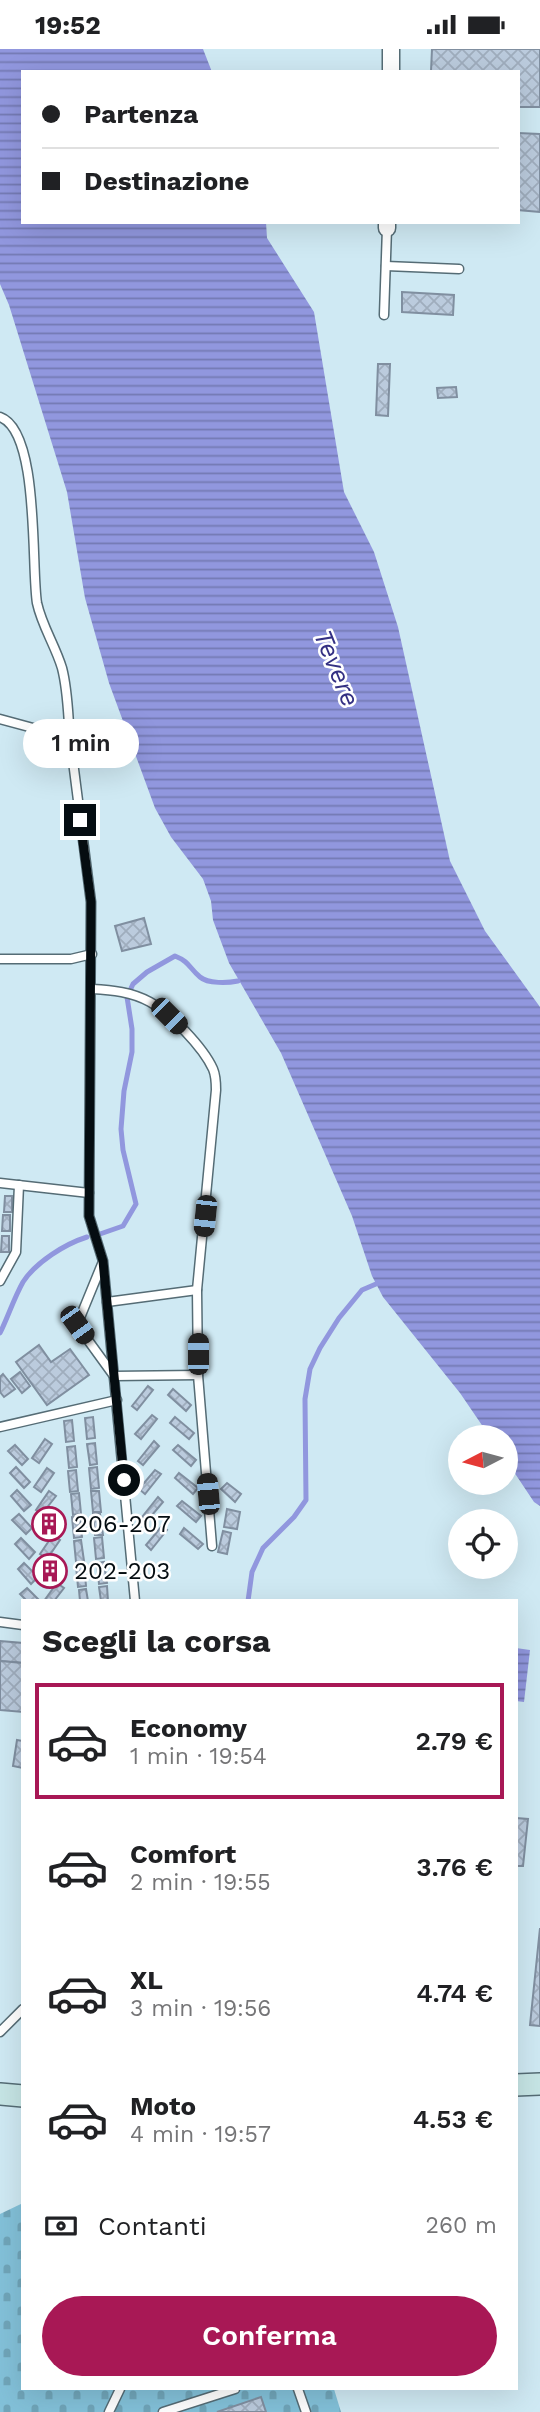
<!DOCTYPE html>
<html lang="it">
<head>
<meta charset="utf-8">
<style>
  :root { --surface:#fff; --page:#f6f6f6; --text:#202124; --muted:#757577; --line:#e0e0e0; --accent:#a81855 }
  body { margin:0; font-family:"Work Sans",sans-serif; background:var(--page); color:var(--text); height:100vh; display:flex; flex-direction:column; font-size:26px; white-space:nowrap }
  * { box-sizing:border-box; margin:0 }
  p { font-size:23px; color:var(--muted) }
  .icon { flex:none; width:38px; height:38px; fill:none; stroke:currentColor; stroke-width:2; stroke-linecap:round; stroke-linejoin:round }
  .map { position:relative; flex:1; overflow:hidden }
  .side { position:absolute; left:21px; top:1550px; width:497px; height:791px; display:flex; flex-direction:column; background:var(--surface); border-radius:0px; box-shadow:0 7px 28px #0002 }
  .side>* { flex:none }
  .top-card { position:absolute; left:21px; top:21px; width:499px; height:154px; border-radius:0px; box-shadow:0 7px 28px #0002; display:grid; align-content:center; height:154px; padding:0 21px; background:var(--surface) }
  .needle { width:46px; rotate:264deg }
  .controls { position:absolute; left:448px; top:1376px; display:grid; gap:14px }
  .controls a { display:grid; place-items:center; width:70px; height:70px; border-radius:50%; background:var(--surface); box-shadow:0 7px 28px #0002; font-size:35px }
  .end { position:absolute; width:32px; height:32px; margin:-16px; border:9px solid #050d11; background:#fff; box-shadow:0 0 0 4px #fff }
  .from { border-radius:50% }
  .bubble { position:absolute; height:49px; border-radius:24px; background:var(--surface); box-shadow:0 7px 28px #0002; font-size:23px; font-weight:600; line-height:49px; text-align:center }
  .car { position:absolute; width:21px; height:42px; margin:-21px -10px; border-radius:9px; box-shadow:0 0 5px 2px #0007; background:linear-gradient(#222 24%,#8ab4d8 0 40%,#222 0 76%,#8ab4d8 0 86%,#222 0) }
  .top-card b { display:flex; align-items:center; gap:24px; height:66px; font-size:26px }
  .top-card b+b { border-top:2px solid var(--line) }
  .top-card i { width:18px; height:18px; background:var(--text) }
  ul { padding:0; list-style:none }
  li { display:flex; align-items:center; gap:21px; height:116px; margin:0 14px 10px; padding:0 7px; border:4px solid transparent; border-radius:0px }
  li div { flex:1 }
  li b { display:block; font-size:26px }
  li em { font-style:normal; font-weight:600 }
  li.on { border-color:var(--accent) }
  li>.icon { width:63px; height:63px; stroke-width:1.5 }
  h2 { padding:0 21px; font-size:32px; line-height:84px }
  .pay { display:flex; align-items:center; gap:18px; height:77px; padding:0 21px; font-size:26px }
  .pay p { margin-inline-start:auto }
  .button { display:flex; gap:14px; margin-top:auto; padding:14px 21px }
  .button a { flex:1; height:80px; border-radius:42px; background:var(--accent); color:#fff; font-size:28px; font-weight:600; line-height:80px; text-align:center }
  .status { display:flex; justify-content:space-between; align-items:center; height:49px; padding:0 35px; background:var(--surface); direction:ltr }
  .status svg { height:19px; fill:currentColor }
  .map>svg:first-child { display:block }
</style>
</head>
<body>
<div class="status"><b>19:52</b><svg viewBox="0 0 49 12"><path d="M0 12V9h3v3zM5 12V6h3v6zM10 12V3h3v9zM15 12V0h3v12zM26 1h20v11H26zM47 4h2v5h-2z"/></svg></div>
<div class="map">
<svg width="540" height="2363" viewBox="0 0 540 2363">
  <defs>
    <pattern id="cemetery-stones" width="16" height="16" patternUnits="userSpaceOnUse" patternTransform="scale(1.75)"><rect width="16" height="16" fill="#83c1d9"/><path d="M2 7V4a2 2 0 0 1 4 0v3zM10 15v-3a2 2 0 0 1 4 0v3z" fill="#70a5b9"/></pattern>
    <pattern id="water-rules" width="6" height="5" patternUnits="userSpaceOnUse" patternTransform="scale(1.75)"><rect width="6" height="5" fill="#9197de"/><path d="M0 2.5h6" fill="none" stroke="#747ab3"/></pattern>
    <pattern id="building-cross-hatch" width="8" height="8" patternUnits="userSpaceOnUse" patternTransform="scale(1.75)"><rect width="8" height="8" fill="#bbcbdd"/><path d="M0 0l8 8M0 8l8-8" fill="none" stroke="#9fadbd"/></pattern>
  </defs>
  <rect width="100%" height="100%" fill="#cfe9f3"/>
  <path fill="url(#cemetery-stones)" d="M23,2154v186h311l7,23h-341v-198z"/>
  <g fill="url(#water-rules)">
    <path d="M0,0h203l9,23h-189v150h243l1,16 47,74 30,180 30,60 24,75 52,234 35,70 55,76v499l-6,-4 -28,-42v-23h-16l-30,-44 -77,-96 -11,-21 -20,-60 -71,-163 -52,-90 -16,-43 -2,-19 -8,-22 -32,-42 -16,-29 -46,-125 -24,-85 -18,-106 -58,-187 -9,-21z"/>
    <path d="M516,1599l14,2 -6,52 -8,-1z"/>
  </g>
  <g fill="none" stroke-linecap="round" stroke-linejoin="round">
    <g stroke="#9197de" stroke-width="5">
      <path d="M100,1185l23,-8 13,-22 -13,-54 -2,-21 3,-38 8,-39v-23l-5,-32 6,-13 14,-12 28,-16c15,6 14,12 25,21 8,7 28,6 38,4"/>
      <path d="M0,1284c8,-16 14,-35 23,-51 13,-20 42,-38 64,-45"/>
      <path d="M248,1552l4,-29 11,-24 31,-31 12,-17 -1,-101 5,-30 10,-21 19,-30 23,-28 14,-6"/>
    </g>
  </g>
  <g fill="url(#building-cross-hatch)" stroke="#808fa0" stroke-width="2">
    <path d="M432,0h108v58h-22v-35l-87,-1z"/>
    <path d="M518,84l22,1v78l-22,-2z"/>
    <path d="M402,243l52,3 -1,20 -51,-3z"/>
    <path d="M378,315h12l-2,52 -12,-1z"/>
    <path d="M456,338l1,10 -19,1 -1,-10z"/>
    <path d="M144,869l7,26 -29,7 -7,-25z"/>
    <path d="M5,1147h7v16h-8z"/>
    <path d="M3,1166h7v16h-8z"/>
    <path d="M2,1187h7v16h-8z"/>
    <path d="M39,1296l12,17 19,-13 19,26 -42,30 -31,-43z"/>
    <path d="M20,1323l10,14 -8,7 -11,-14z"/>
    <path d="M3,1325l12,15 -11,8 -4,-5v-15z"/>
    <path d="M148,1337l5,4 -16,20 -5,-4z"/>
    <path d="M173,1340l18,16 -5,6 -18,-16z"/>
    <path d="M152,1366l5,4 -16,20 -6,-5z"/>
    <path d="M93,1368l2,21 -8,1 -2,-21z"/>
    <path d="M175,1368l19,16 -5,6 -19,-16z"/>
    <path d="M72,1371l2,21 -8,1 -2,-21z"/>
    <path d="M45,1390l7,5 -13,19 -7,-5z"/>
    <path d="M154,1392l5,5 -16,19 -5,-4z"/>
    <path d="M95,1394l2,21 -7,1 -3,-21z"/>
    <path d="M15,1396l13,14 -6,6 -14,-14z"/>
    <path d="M178,1396l18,15 -5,6 -18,-16z"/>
    <path d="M75,1397l2,21 -8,1 -2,-21z"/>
    <path d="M16,1418l14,15 -6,6 -14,-15z"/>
    <path d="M97,1418l2,21 -8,1 -2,-21z"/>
    <path d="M47,1419l7,5 -13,19 -7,-5z"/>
    <path d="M76,1421l2,21 -8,1 -2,-21z"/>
    <path d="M155,1421l6,4 -16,20 -6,-5z"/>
    <path d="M179,1424l19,15 -5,6 -18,-16z"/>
    <path d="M227,1434l14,11 -6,8 -14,-13z"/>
    <path d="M17,1441l14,15 -7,6 -13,-15z"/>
    <path d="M49,1442l7,5 -14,18 -6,-4z"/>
    <path d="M91,1442h8l2,21h-8z"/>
    <path d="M79,1444l2,21 -8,1 -2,-21z"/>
    <path d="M158,1448l5,5 -16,19 -5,-4z"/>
    <path d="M182,1452l19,15 -5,6 -19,-16z"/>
    <path d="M227,1460l13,3 -3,17 -13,-2z"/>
    <path d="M52,1464l7,4 -13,19 -7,-5z"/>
    <path d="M19,1465l13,14 -6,6 -14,-14z"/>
    <path d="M93,1465h7l3,21h-8z"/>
    <path d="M80,1467l2,21 -8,1 -2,-21z"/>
    <path d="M162,1477l5,4 -16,20 -5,-5z"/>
    <path d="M184,1479l19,16 -5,5 -18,-15z"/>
    <path d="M223,1482l8,2 -4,21 -9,-2z"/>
    <path d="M53,1486l7,5 -13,19 -7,-5z"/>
    <path d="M102,1488l2,21 -8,1 -2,-21z"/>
    <path d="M21,1489l14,14 -6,7 -14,-15z"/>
    <path d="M81,1491l3,21 -8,1 -2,-21z"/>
    <path d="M54,1511l6,4 -13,19 -7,-4z"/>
    <path d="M104,1513l3,21 -8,1 -2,-21z"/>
    <path d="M24,1514l14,14 -7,7 -13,-15z"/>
    <path d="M84,1516l2,21 -8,1 -2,-21z"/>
    <path d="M57,1534l7,5 -10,13h-10z"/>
    <path d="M107,1537l1,15h-7l-2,-14z"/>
    <path d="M27,1539l13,13h-13l-7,-7z"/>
    <path d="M86,1540l2,12h-8l-1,-11z"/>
    <path d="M0,1592l23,2v20l-23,-2z"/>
    <path d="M0,1612l23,2v49l-23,-2z"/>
    <path d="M17,1691l6,1v27l-10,-2z"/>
    <path d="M516,1769l12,1 -5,47h-7z"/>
    <path d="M540,1879v98l-10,-1z"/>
    <path d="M261,2348l5,15h-49z"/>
  </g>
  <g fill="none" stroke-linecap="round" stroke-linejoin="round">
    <g stroke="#556c75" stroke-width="11">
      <g id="service">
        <path d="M386,217l73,3"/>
        <path d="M384,266l3,-87"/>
        <path d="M0,368c40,14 31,150 37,186 5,23 18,42 25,65 6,23 6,47 8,70"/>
        <path d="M0,670l70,19 21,164 -2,314 14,45 32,340"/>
        <path d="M0,910h71l21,-5"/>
        <path d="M92,940c20,1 40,3 58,13 20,11 53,45 63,67 3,7 3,14 3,21l-19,200 1,85 14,171"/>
        <path d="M0,1134l89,10"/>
        <path d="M102,1215l-25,61 37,51 84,-1"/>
        <path d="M0,1232l16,-29 3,-67"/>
        <path d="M107,1253l90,-12"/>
        <path d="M0,1378l117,-27"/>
        <path d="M0,1573l23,3"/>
        <path d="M0,1983l23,-23"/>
        <path d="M298,2340l8,23"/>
        <path d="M109,2363l11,-23"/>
        <path d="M163,2363l72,-23"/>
      </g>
    </g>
    <g stroke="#556c75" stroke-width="19">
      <g id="minor">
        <path d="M391,23v-23"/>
        <path d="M387,179v-6"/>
      </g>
    </g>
    <g stroke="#556c75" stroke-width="24">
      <g id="secondary">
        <path d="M516,2036l24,-1"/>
        <path d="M0,2045l23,2"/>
      </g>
    </g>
    <use href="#service" stroke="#fff" stroke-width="8"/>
    <use href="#minor" stroke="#fff" stroke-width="16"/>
    <use href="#secondary" stroke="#c6e5e5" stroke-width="21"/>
  </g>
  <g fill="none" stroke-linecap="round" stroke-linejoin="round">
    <path stroke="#050d11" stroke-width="9" d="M80,771l11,82 -2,314 14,45 21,219"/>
  </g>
  <defs>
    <g id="building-ring" transform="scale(1.75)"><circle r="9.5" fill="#fff" stroke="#a81855" stroke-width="1.5"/><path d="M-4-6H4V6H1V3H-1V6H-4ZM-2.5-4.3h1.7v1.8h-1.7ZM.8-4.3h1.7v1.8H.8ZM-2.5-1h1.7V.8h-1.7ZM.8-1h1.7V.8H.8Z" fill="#a81855"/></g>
  </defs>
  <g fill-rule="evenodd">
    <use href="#building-ring" x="49" y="1475"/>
    <use href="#building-ring" x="50" y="1522"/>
  </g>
  <g text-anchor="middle" stroke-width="5" stroke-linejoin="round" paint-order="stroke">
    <g font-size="24" fill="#050d11" stroke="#fff" text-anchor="start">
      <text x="74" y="1483">206-207</text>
      <text x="74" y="1530">202-203</text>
    </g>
    <g font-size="26" font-style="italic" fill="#343083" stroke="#fff">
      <text transform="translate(337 619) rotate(68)" y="9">Tevere</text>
    </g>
  </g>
</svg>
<div class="controls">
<a><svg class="needle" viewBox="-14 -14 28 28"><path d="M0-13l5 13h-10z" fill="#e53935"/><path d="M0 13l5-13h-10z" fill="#757577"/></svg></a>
<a><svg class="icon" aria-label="locate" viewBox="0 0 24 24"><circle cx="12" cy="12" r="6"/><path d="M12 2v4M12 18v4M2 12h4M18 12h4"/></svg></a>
</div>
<i class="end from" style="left:124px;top:1431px"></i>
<i class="end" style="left:80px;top:771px"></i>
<div class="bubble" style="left:23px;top:670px;width:116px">1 min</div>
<i class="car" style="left:169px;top:967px;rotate:135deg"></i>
<i class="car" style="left:205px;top:1167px;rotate:186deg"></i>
<i class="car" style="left:77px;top:1276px;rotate:144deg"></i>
<i class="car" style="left:198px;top:1305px;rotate:0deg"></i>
<i class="car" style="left:208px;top:1445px;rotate:355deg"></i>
<div class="top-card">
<b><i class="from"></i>Partenza</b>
<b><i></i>Destinazione</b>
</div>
<section class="side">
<h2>Scegli la corsa</h2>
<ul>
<li class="on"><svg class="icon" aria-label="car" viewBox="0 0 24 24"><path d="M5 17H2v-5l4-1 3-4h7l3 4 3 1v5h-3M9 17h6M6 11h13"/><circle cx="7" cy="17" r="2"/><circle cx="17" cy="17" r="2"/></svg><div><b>Economy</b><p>1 min · 19:54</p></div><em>2.79 €</em></li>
<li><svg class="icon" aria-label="car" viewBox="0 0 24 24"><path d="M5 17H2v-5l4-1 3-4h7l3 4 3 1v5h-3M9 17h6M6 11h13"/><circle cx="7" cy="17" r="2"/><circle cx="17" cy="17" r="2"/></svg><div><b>Comfort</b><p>2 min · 19:55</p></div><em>3.76 €</em></li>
<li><svg class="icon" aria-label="car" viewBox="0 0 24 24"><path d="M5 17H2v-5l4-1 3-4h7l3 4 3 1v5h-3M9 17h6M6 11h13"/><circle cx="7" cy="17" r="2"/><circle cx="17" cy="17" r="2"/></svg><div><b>XL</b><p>3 min · 19:56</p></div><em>4.74 €</em></li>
<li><svg class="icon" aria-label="car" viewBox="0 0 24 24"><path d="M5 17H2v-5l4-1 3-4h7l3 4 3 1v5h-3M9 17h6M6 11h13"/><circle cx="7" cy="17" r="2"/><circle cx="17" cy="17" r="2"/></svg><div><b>Moto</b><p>4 min · 19:57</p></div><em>4.53 €</em></li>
</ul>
<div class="pay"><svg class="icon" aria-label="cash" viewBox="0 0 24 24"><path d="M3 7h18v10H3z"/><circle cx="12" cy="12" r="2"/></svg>Contanti<p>260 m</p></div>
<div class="button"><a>Conferma</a></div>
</section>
</div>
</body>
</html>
